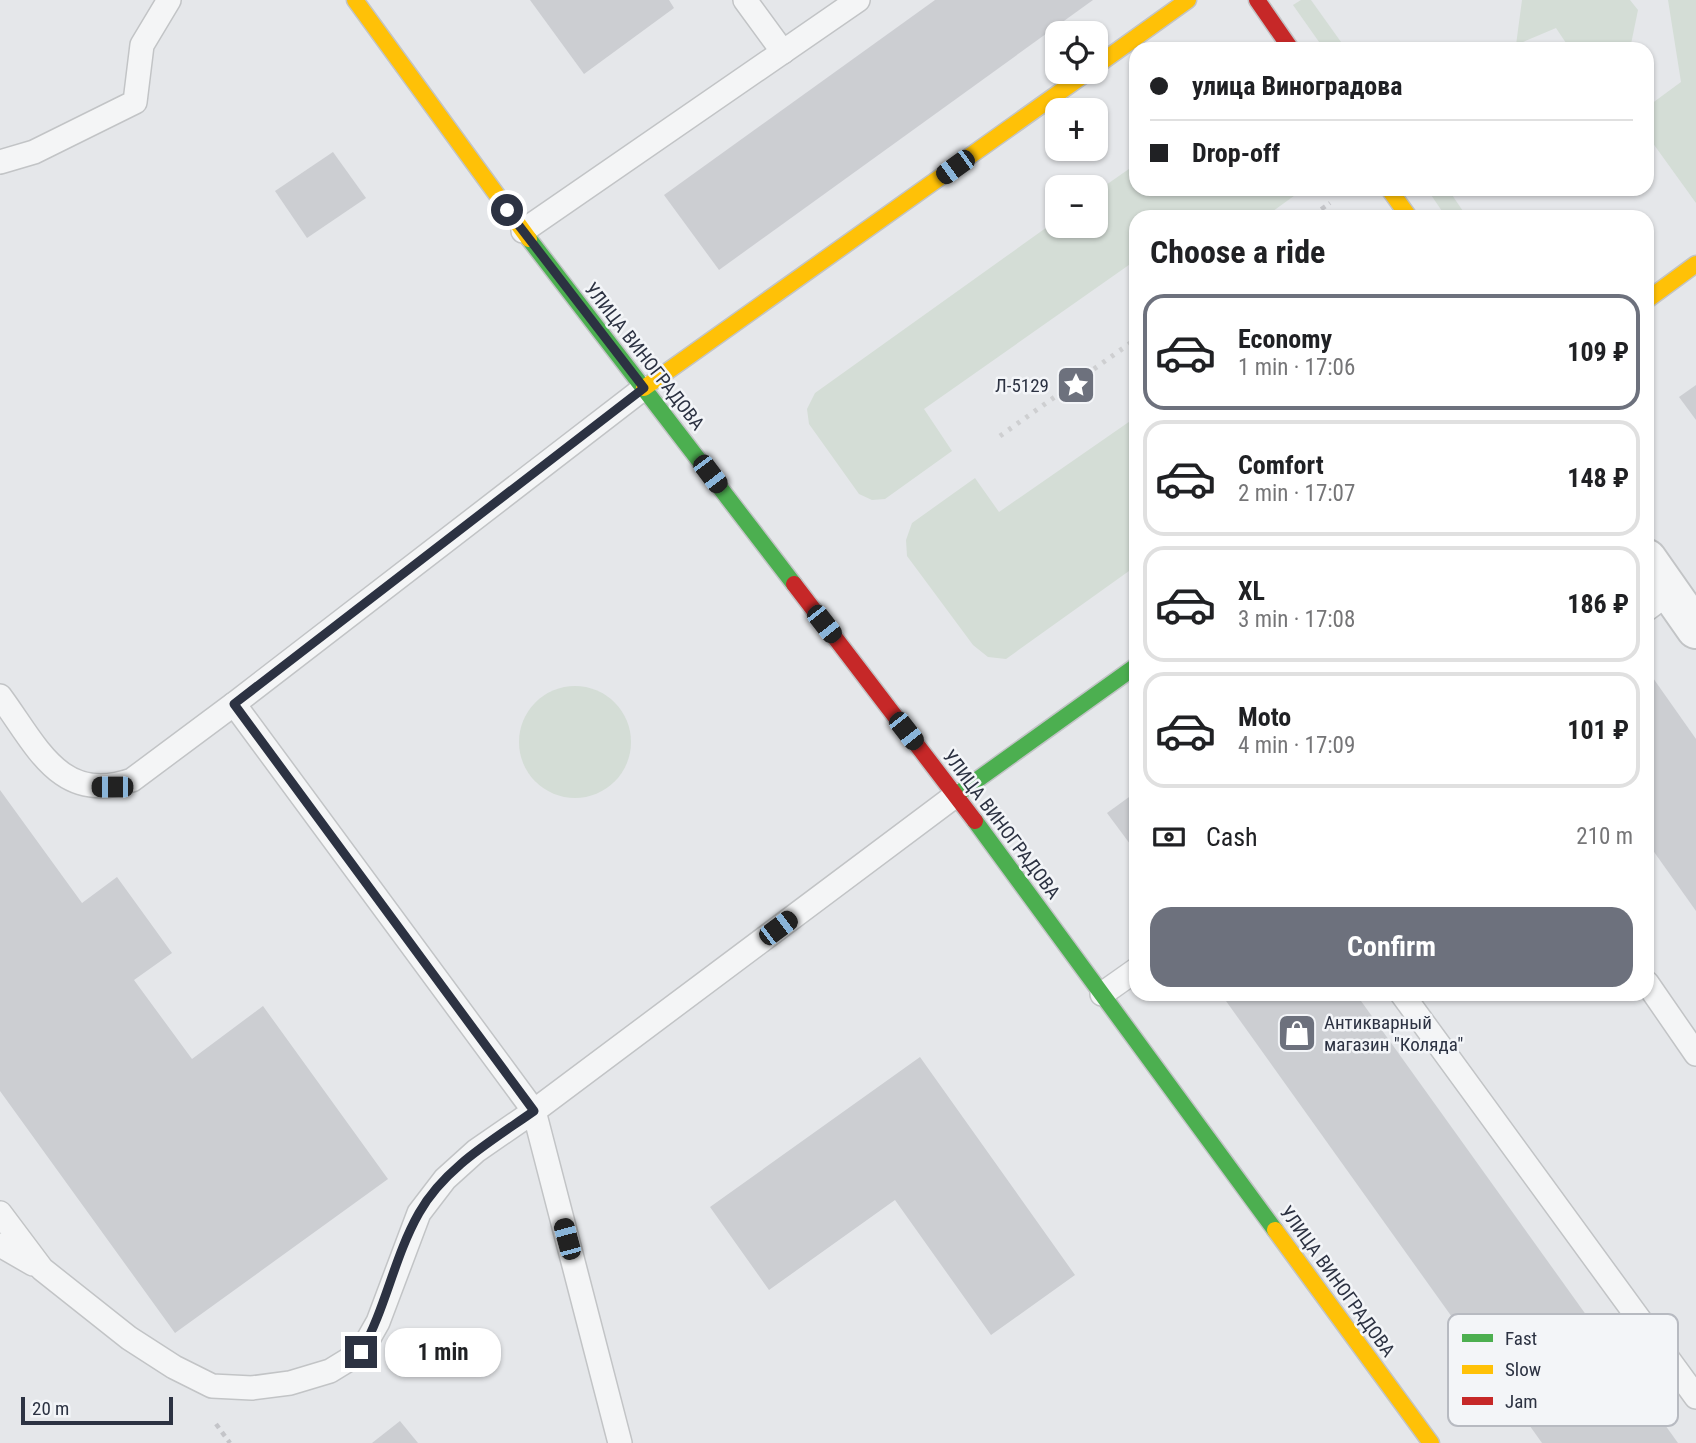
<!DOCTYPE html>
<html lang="en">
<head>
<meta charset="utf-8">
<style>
  :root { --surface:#fff; --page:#f2f2f2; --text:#202124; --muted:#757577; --line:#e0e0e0; --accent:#6d717d }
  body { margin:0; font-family:"Roboto Condensed",sans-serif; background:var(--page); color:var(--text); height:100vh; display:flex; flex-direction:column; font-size:26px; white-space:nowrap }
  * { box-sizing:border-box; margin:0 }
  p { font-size:23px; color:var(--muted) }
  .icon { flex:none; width:38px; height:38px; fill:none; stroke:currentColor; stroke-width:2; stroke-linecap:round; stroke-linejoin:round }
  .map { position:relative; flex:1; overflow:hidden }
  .sheet { position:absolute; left:1129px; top:210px; width:525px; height:791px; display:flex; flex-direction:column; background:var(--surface); border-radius:21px; box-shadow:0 2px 5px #0004 }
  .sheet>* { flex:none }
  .banner { position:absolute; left:1129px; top:42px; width:525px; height:154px; border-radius:21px; box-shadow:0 2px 5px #0004; display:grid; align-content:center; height:154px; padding:0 21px; background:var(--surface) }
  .tools { position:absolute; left:1045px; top:21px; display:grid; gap:14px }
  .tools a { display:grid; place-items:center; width:63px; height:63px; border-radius:14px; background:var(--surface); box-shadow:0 2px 5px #0004; font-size:35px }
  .scale { position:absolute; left:21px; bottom:18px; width:152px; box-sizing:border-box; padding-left:7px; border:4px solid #2c3242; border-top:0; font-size:19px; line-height:24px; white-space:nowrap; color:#2c3242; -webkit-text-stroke:5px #f3f5f8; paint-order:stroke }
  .end { position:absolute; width:32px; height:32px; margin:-16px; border:9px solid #2c3242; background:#fff; box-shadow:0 0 0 4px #fff }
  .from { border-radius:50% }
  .bubble { position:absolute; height:49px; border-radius:21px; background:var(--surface); box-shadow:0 2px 5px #0004; font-size:23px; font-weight:700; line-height:49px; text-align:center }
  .car { position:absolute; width:21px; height:42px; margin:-21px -10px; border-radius:9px; box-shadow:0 0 5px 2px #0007; background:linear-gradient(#222 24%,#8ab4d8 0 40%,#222 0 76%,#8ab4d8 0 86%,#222 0) }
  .banner b { display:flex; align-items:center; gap:24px; height:66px; font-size:26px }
  .banner b+b { border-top:2px solid var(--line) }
  .banner i { width:18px; height:18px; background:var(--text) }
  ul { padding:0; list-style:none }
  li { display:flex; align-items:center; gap:21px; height:116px; margin:0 14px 10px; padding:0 7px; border:4px solid var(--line); border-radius:21px }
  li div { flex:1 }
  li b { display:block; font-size:26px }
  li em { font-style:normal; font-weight:700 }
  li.on { border-color:var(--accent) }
  li>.icon { width:63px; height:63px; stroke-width:1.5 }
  h2 { padding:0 21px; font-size:32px; line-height:84px }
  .pay { display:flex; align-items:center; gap:18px; height:77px; padding:0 21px; font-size:26px }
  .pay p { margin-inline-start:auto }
  .button { display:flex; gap:14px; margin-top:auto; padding:14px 21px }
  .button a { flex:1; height:80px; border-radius:21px; background:var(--accent); color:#fff; font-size:28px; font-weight:700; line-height:80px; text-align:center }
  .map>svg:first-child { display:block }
</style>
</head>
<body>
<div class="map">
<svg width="1696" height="1443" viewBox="0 0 1696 1443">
  <rect width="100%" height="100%" fill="#e5e7ea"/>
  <g fill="#d4ddd6">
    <path d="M1301,0h10l35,49h-22l-31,-44z"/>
    <path d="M1522,0h108l8,10 -8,39h-60l-14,-21 -40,17z"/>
    <path d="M1668,0h28v203l-49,-68v-28l34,-25z"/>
    <path d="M1136,164v25h159l3,4 -33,24h-129v43l-212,149 28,42 -67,48 -13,1 -13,-6 -50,-70 -2,-15 8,-16 242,-173v6h39v-34z"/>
    <path d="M1427,189h21l19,28h-21z"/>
    <path d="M1136,417v149l-130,93 -18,-2 -15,-12 -66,-89 -1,-16 6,-17 63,-45 24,34z"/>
    <circle cx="575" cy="742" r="56"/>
  </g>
  <g fill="#ccced2">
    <path d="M530,0h139l5,8 -90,66z"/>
    <path d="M935,0h158l-374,270 -55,-75z"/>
    <path d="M333,152l33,46 -59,40 -32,-47z"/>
    <path d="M1696,385v35l-17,-23z"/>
    <path d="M1653,678l43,61v172l-49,-69v-160z"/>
    <path d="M0,790l82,113 35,-26 55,76 -38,27 58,79 71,-53 125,173 -213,154 -175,-242z"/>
    <path d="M1136,792v60l-29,-39z"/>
    <path d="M1221,994h135l322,449h-136z"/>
    <path d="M920,1057l155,218 -84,60 -96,-135 -126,90 -59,-83z"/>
    <path d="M400,1421l18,22h-46z"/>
  </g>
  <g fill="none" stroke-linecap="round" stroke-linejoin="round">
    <g stroke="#c2c4c6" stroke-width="26">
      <g id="lane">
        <path d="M745,0l38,52"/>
        <path d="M0,162l34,-10 101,-50 7,-57 27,-45"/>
        <path d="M523,231l335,-231"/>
        <path d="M644,388l-410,316 300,407 422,-316"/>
        <path d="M1647,609l23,-17"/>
        <path d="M0,696c37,50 60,109 132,84l102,-76"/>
        <path d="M1647,983l49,71"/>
        <path d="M1102,994l34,-24"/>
        <path d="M1402,994l294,403"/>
        <path d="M0,1213l42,56 87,69 45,29 38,19 40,2 38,-5 40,-12 31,-19 17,-30 41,-109 26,-34 31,-28 58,-40 86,332"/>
        <path d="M0,1245l33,19"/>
      </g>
    </g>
    <g stroke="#c2c4c6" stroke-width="42">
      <path id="street" d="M1647,559l49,70"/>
    </g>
    <g stroke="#c2c4c6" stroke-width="19">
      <g id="fast">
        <path d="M529,239l265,345"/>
        <path d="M956,795l180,-129"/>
        <path d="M975,821l300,409"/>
      </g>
    </g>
    <g stroke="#c2c4c6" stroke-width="19">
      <g id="slow">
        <path d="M355,0l174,239"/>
        <path d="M1096,66l92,-66"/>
        <path d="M1389,189l20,28"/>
        <path d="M1647,300l49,-36"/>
        <path d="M644,388l444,-316"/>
        <path d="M1275,1230l156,213"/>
      </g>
    </g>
    <g stroke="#c2c4c6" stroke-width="19">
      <g id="jam">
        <path d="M1257,0l34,49"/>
        <path d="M794,584l181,237"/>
      </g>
    </g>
    <g stroke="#c4c5c9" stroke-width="4.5" stroke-dasharray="5 5" stroke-linecap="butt">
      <path d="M1313,215l17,-12"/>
      <path d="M216,1424l14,19"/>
    </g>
    <use href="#lane" stroke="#f4f5f6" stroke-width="23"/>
    <use href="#street" stroke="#f4f5f6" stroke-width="38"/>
    <use href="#fast" stroke="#4caf50" stroke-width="16"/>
    <use href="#slow" stroke="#ffc107" stroke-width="16"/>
    <use href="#jam" stroke="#c62828" stroke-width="16"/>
    <path stroke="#cecfd1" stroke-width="5" stroke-dasharray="3.5 7" stroke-linecap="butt" d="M1000,436l136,-97"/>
  </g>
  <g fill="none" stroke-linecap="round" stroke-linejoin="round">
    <path stroke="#2c3242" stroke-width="9" d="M361,1352c25,-44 33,-95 58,-139 25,-45 74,-73 115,-102l-300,-407 410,-316 -137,-178"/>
  </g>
  <defs>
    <g id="sight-square" transform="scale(2.0125)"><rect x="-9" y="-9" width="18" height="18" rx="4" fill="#6d717d" stroke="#f3f5f8"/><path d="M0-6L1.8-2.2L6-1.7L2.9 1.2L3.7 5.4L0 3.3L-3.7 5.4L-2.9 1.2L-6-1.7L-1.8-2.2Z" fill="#fff"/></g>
    <g id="shop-square" transform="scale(2.0125)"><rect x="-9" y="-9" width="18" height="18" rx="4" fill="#6d717d" stroke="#f3f5f8"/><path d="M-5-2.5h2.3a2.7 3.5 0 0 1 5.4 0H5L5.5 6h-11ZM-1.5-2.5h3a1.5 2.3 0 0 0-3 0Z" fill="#fff"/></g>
  </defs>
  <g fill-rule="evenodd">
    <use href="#sight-square" x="1076" y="385"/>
    <use href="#shop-square" x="1297" y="1033"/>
  </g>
  <g text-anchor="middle" stroke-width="5" stroke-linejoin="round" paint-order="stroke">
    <g font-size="19" fill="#2c3242" stroke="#f3f5f8">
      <text transform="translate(645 356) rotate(52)" y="7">УЛИЦА ВИНОГРАДОВА</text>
      <text transform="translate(1002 824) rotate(53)" y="7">УЛИЦА ВИНОГРАДОВА</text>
      <text transform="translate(1338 1281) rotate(54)" y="7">УЛИЦА ВИНОГРАДОВА</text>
    </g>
    <g font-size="19" fill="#2c3242" stroke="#f3f5f8" text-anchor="end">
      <text x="1049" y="392">Л-5129</text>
      <text x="1324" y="1029" text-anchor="start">Антикварный<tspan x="1324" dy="22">магазин "Коляда"</tspan></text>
    </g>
  </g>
  <rect x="1448" y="1314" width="230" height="112" rx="10" fill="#f3f5f8" stroke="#b7bac1" stroke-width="2"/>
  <rect x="1462" y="1334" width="31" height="8" fill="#4caf50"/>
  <rect x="1462" y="1365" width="31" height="9" fill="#ffc107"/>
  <rect x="1462" y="1397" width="31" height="8" fill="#c62828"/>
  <g font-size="19" fill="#2c3242">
    <text x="1505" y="1345">Fast</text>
    <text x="1505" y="1376">Slow</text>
    <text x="1505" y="1408">Jam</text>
  </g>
</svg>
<div class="tools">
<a><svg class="icon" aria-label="locate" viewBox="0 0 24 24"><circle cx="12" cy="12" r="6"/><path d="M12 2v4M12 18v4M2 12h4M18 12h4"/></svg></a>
<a>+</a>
<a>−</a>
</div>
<div class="scale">20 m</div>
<i class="end from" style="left:507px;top:210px"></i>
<i class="end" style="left:361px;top:1352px"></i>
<div class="bubble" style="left:385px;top:1328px;width:116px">1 min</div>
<i class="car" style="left:955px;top:167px;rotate:234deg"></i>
<i class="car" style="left:710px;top:474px;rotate:143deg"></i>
<i class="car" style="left:824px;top:624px;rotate:142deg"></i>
<i class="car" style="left:906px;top:731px;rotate:142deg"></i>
<i class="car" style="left:112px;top:787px;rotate:270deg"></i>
<i class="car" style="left:778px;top:928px;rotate:53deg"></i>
<i class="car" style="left:567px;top:1239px;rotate:345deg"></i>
<div class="banner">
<b><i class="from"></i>улица Виноградова</b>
<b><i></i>Drop-off</b>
</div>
<section class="sheet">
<h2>Choose a ride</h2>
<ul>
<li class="on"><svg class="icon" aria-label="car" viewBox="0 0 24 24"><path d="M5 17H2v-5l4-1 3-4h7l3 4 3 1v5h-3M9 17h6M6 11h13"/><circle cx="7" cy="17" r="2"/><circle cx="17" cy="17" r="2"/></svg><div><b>Economy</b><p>1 min · 17:06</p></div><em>109 ₽</em></li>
<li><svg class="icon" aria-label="car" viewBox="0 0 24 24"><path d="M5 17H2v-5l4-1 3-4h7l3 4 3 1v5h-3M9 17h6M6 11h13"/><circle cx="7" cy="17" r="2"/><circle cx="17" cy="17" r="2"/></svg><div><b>Comfort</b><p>2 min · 17:07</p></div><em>148 ₽</em></li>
<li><svg class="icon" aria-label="car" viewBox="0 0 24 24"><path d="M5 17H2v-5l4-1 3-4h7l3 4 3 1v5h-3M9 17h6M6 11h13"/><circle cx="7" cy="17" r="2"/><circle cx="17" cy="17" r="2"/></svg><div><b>XL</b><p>3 min · 17:08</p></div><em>186 ₽</em></li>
<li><svg class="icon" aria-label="car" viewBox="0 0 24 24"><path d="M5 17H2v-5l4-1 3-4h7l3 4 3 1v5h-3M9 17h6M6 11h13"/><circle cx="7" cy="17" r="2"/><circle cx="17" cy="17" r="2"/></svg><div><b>Moto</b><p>4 min · 17:09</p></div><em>101 ₽</em></li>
</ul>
<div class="pay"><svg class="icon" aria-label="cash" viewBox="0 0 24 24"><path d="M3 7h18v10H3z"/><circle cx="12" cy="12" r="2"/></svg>Cash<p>210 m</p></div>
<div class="button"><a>Confirm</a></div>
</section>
</div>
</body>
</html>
